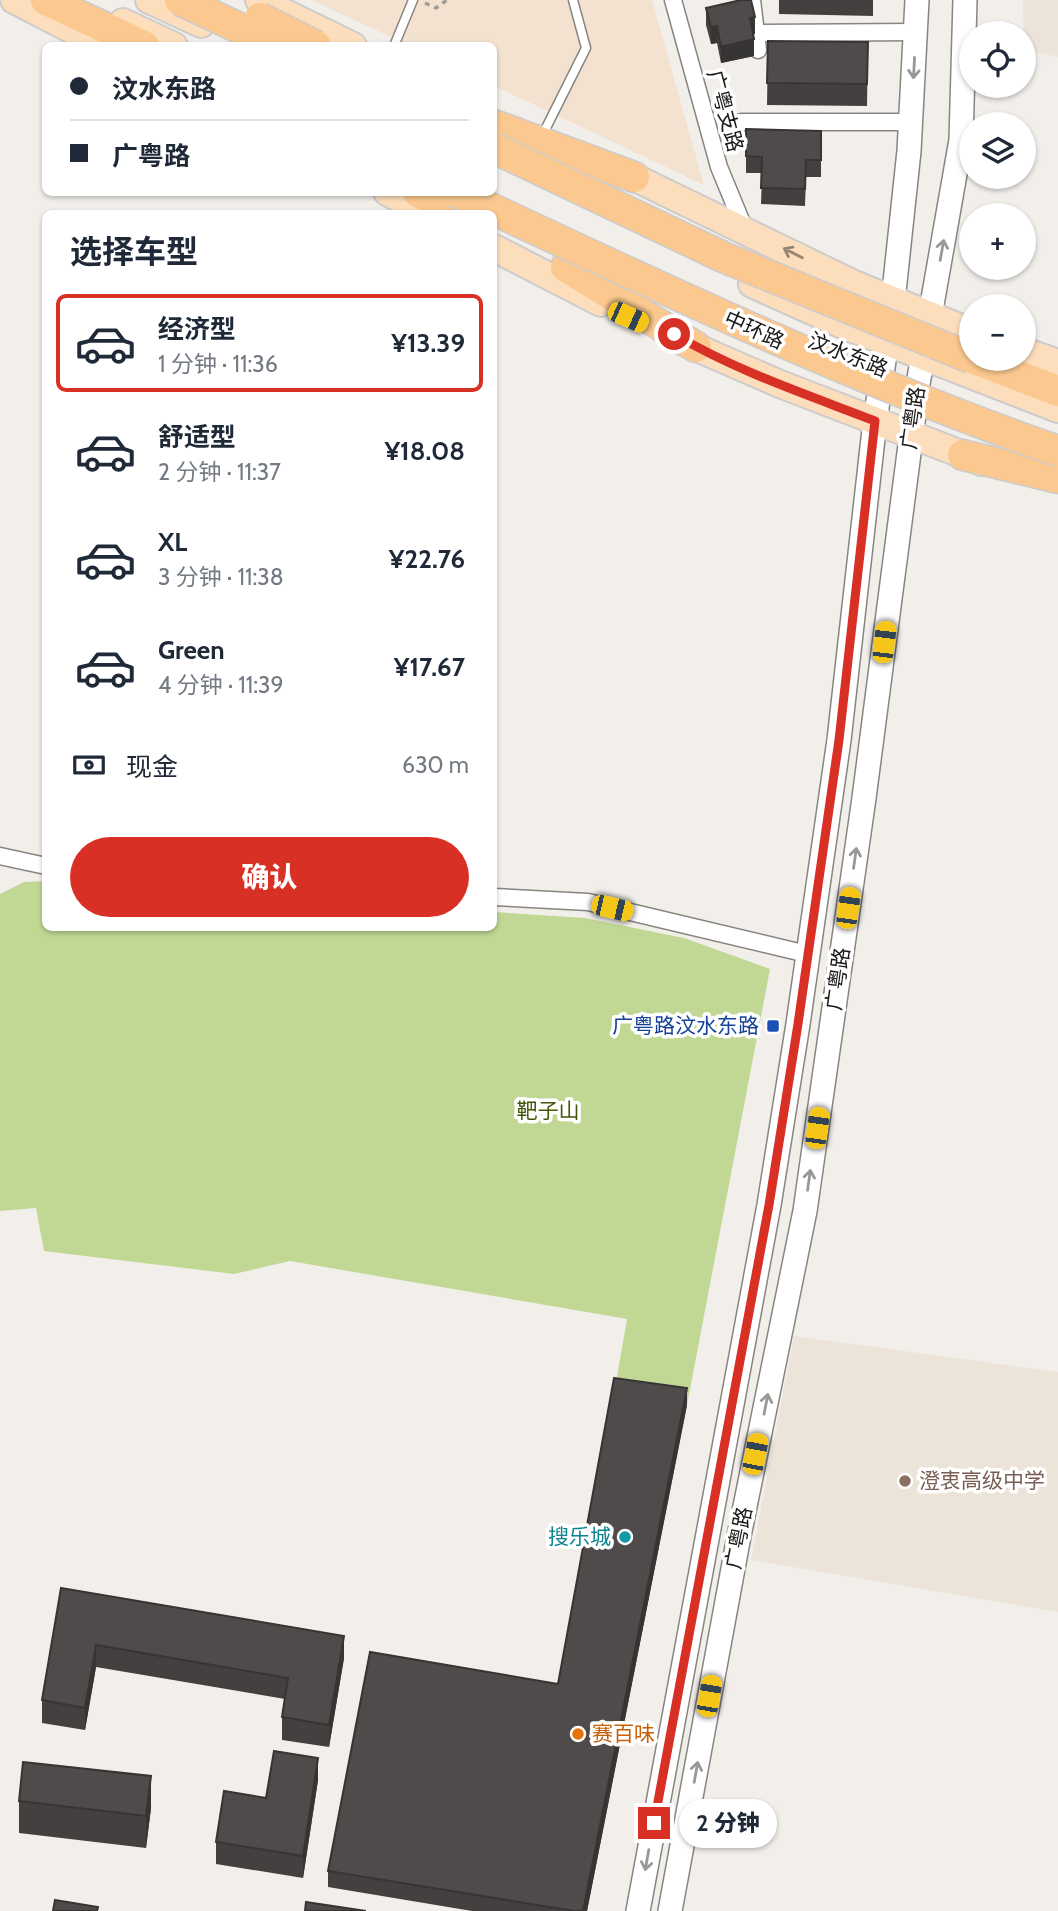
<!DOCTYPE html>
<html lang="zh">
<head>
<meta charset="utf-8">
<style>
  :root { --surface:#fff; --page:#f6f6f7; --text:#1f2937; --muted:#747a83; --line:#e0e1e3; --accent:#d93025 }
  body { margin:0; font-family:Cabin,"Noto Sans SC",sans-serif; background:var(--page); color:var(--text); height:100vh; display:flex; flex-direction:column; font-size:26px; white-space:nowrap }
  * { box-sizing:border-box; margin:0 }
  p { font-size:23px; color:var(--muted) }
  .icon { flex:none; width:38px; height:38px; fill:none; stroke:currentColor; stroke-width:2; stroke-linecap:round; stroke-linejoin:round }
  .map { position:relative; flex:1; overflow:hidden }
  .side { position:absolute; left:42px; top:210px; width:455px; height:721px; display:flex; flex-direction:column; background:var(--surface); border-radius:10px; box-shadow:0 2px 5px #0004 }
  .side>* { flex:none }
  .guide { position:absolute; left:42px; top:42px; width:455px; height:154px; border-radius:10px; box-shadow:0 2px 5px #0004; display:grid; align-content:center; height:154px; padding:0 28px; background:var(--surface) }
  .fabs { position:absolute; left:959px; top:21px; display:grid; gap:14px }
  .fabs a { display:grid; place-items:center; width:77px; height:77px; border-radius:50%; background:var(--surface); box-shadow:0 2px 5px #0004; font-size:35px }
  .end { position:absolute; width:32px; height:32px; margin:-16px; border:9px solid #d93025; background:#fff; box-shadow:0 0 0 4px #fff }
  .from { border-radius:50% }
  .bubble { position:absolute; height:49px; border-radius:24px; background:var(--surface); box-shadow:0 2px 5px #0004; font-size:23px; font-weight:800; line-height:49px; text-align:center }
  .car { position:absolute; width:21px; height:42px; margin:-21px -10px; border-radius:9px; box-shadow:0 0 5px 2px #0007; background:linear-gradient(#f5c518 24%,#345 0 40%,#f5c518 0 76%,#345 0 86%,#f5c518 0) }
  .guide b { display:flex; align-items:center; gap:24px; height:66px; font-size:26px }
  .guide b+b { border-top:2px solid var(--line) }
  .guide i { width:18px; height:18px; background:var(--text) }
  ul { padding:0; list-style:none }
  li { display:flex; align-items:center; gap:21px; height:98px; margin:0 14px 10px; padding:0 14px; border:4px solid transparent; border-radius:10px }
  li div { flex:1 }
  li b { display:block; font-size:26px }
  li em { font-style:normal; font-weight:800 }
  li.current { border-color:var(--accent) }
  li>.icon { width:63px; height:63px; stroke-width:1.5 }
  h2 { padding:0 28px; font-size:32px; line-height:84px }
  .pay { display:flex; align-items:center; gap:18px; height:77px; padding:0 28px; font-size:26px }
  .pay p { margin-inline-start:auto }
  .cta { display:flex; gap:14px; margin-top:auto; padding:14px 28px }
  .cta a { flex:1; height:80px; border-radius:42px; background:var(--accent); color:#fff; font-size:28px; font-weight:800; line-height:80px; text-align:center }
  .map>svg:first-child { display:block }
</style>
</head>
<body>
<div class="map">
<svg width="1058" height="1911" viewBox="0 0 1058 1911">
  <rect width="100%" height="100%" fill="#f2efeb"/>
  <path fill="#f4e2d1" d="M311,0h341l52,185 -210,-99v-40l-86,-1z"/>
  <g fill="#ece3d9">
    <path d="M1023,0h35v57l-34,-8z"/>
    <path d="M794,1336l264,36v240l-307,-52z"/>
  </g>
  <path fill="#c0d894" d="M45,881l1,47h448v-16l91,6 99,20 86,31 -83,436 -73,-11 13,-75 -337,-58 -56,13 -190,-23 -8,-43 -36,3v-317l24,-12z"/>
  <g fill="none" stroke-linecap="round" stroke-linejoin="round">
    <g stroke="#888581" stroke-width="11">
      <g id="lane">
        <path d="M394,46l19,-46"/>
        <path d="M543,134l43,-86 -13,-48"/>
      </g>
    </g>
    <g stroke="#888581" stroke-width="19">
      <g id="street">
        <path d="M673,0l46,167 26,63"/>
        <path d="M752,0l6,50"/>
        <path d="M758,33l158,-1"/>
        <path d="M741,122h169"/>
        <path d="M0,856l46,10"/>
        <path d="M494,897l94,5 219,52"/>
      </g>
    </g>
    <g stroke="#888581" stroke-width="26">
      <g id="secondary">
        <path d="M638,1911l131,-706 29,-181 41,-284 36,-319 18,-120 16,-150 8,-151"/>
        <path d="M670,1911l69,-375 66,-325 59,-413 54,-414 43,-244 4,-140"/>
      </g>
    </g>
    <g stroke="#cdcccc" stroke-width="30">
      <g id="primary">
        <path d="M14,0l89,46"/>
        <path d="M149,0l52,24"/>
        <path d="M259,0l94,46"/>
        <path d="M123,22l51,24"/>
        <path d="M617,169l237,115 117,48"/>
        <path d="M387,192l41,22"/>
        <path d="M494,248l107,55"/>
        <path d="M752,284l93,42 213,83"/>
        <path d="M677,339l103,45 202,78"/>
        <path d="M1024,351l34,12"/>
      </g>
    </g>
    <g stroke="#cdcccc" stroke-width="33">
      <g id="highway">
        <path d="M46,0l98,46"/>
        <path d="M494,125l140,52"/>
        <path d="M418,192l42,22"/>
        <path d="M566,267l130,80"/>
        <path d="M974,359l84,32"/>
        <path d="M963,455l95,23"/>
      </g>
    </g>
    <path stroke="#a09d9b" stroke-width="3.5" stroke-dasharray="5 5" stroke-linecap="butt" d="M425,3l11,5 11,-8"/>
    <use href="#lane" stroke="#fff" stroke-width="8"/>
    <use href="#street" stroke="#fff" stroke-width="16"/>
    <use href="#secondary" stroke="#fff" stroke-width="23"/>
    <use href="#primary" stroke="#fddebc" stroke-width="26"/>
    <use href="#highway" stroke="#fbc88f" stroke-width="30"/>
    <g stroke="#cdcccc" stroke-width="33" stroke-linecap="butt">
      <g id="highway-bridge">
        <path d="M180,0l97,46"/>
        <path d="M260,18l56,28"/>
        <path d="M494,148l229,109 248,101"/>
        <path d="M456,192c198,93 396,187 602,259"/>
      </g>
    </g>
    <use href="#highway-bridge" stroke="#fbc88f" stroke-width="30"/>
  </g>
  <g fill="#444040">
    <path d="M779,0h94v16l-94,-2z"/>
    <path d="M706,8l49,26h-2l1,22 -33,7 -4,-20 -6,1 -5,-19z"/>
    <path d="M768,41l100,1 -1,64 -100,-1z"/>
    <path d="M746,129l75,2v46h-15l-1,29 -44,-2 1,-31h-16z"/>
    <path d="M687,1405l-100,506h-115l-144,-24v-16l230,-187z"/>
    <path d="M61,1588l283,70 -15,89 -47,-7v-23l3,-18 -189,-32 -11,63 -43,-7v-23z"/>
    <path d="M318,1780l-15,98 -87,-14v-22l50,-44z"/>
    <path d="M19,1801l132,7 -5,40 -127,-15z"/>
  </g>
  <g fill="#373434">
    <path d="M755,17v17l-5,1v-17z"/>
    <path d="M717,26v17l-6,1v-17z"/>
    <path d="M754,39v17l-33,7v-16z"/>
    <path d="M687,1388v17l-100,506h-4z"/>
    <path d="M344,1636v22l-15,89v-22z"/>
    <path d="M96,1645v22l-11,63v-22z"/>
    <path d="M318,1758v22l-15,98v-22z"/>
    <path d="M151,1776v32l-5,40v-32z"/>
  </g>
  <g fill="#4f4b4a" stroke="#373434" stroke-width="2">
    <path d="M741,0h10l4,17 -5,1 4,21 -33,8 -4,-21 -6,1 -5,-19z"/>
    <path d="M768,41l100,1 -1,42 -100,-1z"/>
    <path d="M746,129l75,2v29h-15l-1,29 -44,-1 1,-31 -16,-1z"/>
    <path d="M614,1378l73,10 -104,523h-9l-246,-40 42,-219 188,32z"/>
    <path d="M61,1588l283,48 -15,89 -47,-8 6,-39 -192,-33 -11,63 -43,-8z"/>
    <path d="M274,1751l44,7 -15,98 -87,-14 8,-51 42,7z"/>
    <path d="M23,1762l128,14 -5,40 -127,-15z"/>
    <path d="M55,1900l43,7 -1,4h-44z"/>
    <path d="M306,1902l60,9h-61z"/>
  </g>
  <defs><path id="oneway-shaft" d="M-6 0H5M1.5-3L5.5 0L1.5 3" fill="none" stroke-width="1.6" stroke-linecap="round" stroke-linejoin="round" transform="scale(1.75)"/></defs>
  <g stroke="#989897">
    <use href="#oneway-shaft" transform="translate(914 68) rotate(93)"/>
    <use href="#oneway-shaft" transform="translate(942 250) rotate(-80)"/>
    <use href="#oneway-shaft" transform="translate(855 858) rotate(-82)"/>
    <use href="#oneway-shaft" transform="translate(809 1180) rotate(-82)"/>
    <use href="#oneway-shaft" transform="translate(766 1404) rotate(-79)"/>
    <use href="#oneway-shaft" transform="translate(696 1772) rotate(-80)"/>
    <use href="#oneway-shaft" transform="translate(647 1860) rotate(100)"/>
  </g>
  <use stroke="#978572" href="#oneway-shaft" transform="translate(793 253) rotate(-153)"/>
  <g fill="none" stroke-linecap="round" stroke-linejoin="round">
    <path stroke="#d93025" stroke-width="9" d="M654,1823l115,-618 29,-181 41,-284 36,-319c-67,-26 -139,-50 -201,-87"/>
  </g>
  <rect fill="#1a4fb4" stroke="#fff" stroke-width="2.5" x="766" y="1019" width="14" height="14" rx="3.5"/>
  <circle fill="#8d6e63" stroke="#fff" stroke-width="2.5" cx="905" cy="1481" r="7"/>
  <circle fill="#0f9aa8" stroke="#fff" stroke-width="2.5" cx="625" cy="1537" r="7"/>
  <circle fill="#e8710a" stroke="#fff" stroke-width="2.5" cx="578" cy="1734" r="7"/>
  <g text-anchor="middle" stroke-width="7" stroke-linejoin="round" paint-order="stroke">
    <g font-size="21" fill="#1b1918" stroke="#fff">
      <text transform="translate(725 111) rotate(75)" y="7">广粤支路</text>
      <text transform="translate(754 330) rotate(24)" y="7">中环路</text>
      <text transform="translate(848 355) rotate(22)" y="7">汶水东路</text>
      <text transform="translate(913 418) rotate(-82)" y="7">广粤路</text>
      <text transform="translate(838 979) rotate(-82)" y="7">广粤路</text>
      <text transform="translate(739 1538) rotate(-79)" y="7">广粤路</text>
    </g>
    <g font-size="21" fill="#164399" stroke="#fff" text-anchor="end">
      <text x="759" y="1033">广粤路汶水东路</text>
    </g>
    <g font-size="21" fill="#425605" stroke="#fff">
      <text x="548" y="1118">靶子山</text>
    </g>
    <g font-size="21" fill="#785e54" stroke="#fff" text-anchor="start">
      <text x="919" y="1488">澄衷高级中学</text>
    </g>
    <g font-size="21" fill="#0d838f" stroke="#fff" text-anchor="end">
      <text x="611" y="1544">搜乐城</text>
    </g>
    <g font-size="21" fill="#c56008" stroke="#fff" text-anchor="start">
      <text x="592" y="1741">赛百味</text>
    </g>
  </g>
</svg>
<div class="fabs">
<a><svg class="icon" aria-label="locate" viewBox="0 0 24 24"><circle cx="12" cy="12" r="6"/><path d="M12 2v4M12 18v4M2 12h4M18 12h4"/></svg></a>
<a><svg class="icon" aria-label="layers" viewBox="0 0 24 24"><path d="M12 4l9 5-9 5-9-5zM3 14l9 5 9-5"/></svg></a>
<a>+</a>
<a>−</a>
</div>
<i class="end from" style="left:674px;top:334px"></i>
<i class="end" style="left:654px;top:1823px"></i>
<div class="bubble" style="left:679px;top:1799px;width:98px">2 分钟</div>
<i class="car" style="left:628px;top:317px;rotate:114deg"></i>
<i class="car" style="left:884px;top:642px;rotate:7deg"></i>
<i class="car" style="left:612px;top:908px;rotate:103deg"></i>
<i class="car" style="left:848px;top:908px;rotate:8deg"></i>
<i class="car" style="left:817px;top:1128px;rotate:8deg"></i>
<i class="car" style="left:755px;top:1454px;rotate:11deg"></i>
<i class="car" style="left:709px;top:1696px;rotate:10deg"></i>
<div class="guide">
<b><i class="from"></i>汶水东路</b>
<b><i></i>广粤路</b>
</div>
<section class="side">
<h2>选择车型</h2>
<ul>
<li class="current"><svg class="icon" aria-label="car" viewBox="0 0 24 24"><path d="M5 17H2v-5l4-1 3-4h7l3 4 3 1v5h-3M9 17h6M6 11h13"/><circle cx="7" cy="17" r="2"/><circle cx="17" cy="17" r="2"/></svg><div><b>经济型</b><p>1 分钟 · 11:36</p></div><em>¥13.39</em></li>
<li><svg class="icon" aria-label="car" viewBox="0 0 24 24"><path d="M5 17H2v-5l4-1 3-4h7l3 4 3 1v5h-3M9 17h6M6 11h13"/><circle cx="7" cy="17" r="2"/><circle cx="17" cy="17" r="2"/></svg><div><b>舒适型</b><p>2 分钟 · 11:37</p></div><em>¥18.08</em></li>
<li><svg class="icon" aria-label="car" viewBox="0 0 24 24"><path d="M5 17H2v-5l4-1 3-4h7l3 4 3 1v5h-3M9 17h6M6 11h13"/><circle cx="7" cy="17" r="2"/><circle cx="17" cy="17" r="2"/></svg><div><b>XL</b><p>3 分钟 · 11:38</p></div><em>¥22.76</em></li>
<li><svg class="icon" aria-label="car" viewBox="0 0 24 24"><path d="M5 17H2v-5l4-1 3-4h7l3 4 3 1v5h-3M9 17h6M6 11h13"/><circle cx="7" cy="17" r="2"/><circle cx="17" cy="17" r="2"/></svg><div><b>Green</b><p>4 分钟 · 11:39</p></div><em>¥17.67</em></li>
</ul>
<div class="pay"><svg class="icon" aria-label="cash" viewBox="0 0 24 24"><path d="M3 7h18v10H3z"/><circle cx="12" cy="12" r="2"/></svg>现金<p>630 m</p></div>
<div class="cta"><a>确认</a></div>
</section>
</div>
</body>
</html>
